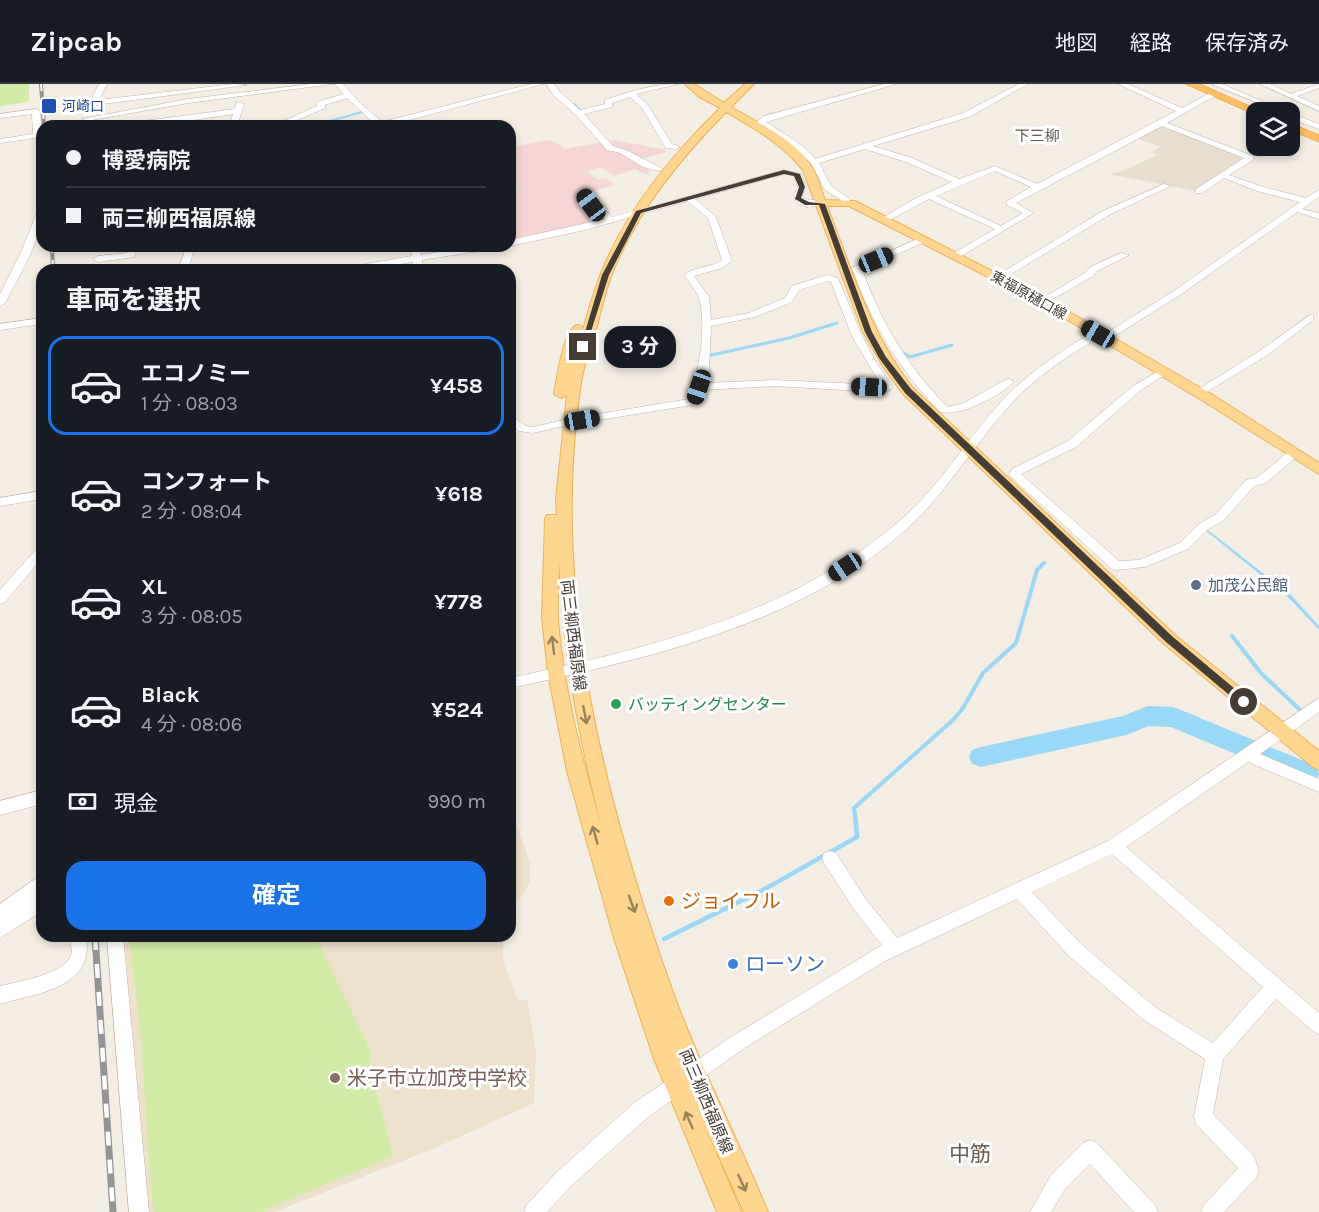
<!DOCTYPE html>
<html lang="ja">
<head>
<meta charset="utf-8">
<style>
  :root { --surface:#171b24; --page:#242831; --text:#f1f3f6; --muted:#9ea1a6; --line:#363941; --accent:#1a73e8 }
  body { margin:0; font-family:Karla,"Noto Sans JP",sans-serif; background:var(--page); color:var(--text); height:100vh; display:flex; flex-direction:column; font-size:22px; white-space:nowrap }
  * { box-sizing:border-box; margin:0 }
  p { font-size:20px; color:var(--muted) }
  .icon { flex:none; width:33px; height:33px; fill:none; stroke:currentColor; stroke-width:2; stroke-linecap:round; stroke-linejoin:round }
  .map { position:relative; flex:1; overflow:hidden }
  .panel { position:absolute; left:36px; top:180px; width:480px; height:678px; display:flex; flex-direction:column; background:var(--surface); border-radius:18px; box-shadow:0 3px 9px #0003 }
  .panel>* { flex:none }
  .guide { position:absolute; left:36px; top:36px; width:480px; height:132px; border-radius:18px; box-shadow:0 3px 9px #0003; display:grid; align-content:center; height:132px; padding:0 30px; background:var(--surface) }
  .tools { position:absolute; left:1246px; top:18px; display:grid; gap:12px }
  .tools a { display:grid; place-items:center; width:54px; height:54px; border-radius:12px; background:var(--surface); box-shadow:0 3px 9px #0003; font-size:30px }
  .end { position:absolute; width:27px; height:27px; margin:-14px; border:8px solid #453c33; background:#fff; box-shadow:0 0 0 3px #fff }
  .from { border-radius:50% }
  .bubble { position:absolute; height:42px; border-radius:18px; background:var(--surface); box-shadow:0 3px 9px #0003; font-size:20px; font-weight:700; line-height:42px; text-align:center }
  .car { position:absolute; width:18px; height:36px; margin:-18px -9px; border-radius:8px; box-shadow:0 0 4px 2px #0007; background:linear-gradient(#222 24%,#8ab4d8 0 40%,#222 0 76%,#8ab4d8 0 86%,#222 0) }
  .guide b { display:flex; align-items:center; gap:21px; height:57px; font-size:22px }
  .guide b+b { border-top:2px solid var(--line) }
  .guide i { width:15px; height:15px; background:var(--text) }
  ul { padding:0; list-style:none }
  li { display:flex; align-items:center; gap:18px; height:99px; margin:0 12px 9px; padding:0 18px; border:3px solid transparent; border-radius:18px }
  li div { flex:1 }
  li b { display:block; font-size:22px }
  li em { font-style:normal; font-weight:700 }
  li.on { border-color:var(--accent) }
  li>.icon { width:54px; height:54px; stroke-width:1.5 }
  h2 { padding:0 30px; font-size:27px; line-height:72px }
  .pay { display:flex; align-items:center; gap:15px; height:66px; padding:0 30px; font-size:22px }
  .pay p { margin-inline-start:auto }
  .cta { display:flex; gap:12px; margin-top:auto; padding:12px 30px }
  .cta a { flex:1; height:69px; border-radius:18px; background:var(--accent); color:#fff; font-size:24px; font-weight:700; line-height:69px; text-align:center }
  header { display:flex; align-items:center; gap:36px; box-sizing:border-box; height:84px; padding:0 30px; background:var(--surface); border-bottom:2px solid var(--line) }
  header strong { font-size:28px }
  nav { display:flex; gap:33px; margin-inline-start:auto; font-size:21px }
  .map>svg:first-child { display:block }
</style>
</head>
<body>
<header>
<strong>Zipcab</strong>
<nav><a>地図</a><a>経路</a><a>保存済み</a></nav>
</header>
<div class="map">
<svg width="1319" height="1128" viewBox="0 0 1319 1128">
  <rect width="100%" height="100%" fill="#f3ede3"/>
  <path fill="#e8ded0" d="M1161,42l83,31 1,2 -49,32 -87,-17 16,-4 32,-15 -5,-3 9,-5 -23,-8z"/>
  <g fill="#eee1cb">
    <path d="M510,722l20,57v17l-5,13 -15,15z"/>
    <path d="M121,852h382v25l15,40 9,-2 9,53 -2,51 -99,45 -160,64h-127z"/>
  </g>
  <path fill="#f5d6d5" d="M550,56l11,5 2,4 51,-9 53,10 -3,3 -31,7 17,11 -3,4 -12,-6 -21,7 -13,-9 -14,4 11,9 8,-2 9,7 -40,11 5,7 5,-1 13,9 -10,3 8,8 -86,20v-48l7,-2 -7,-9v-36z"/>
  <g fill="#d2eba7">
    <path d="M0,0h29v17l-29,6z"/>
    <path d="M129,852h186l57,118 -3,9 24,93 -133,56h-107l-13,-183z"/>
  </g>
  <path fill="#99d8f6" d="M1205,446h3l84,66 27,30v4l-31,-33z"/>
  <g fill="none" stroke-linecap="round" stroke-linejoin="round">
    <g stroke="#99d8f6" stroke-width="2">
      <path d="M574,20l6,6"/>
      <path d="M312,42l50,-14"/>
    </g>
    <g stroke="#99d8f6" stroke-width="3">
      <path d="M902,268l8,5 42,-12"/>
      <path d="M707,272l82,-18 48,-15"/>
    </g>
    <g stroke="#99d8f6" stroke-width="4">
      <path d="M1232,552l29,37 38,36"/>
      <path d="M855,732l-1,-8 99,-88 10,-12 20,-35 33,-30 21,-73 7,-7"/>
    </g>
    <path stroke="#99d8f6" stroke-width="4.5" d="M664,855l99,-49 94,-53 -2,-23"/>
    <path fill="#99d8f6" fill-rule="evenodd" d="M1148,622l25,1 8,3 135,56 3,8 -3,6 -9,4 -136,-57 -22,-1 -23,9 -145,32 -9,-3 -3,-7 3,-7 9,-3 142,-31z"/>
    <g stroke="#c2b7a8" stroke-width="1">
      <g id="minor">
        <path d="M99,0h8l-8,16 134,-16 14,1 -151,20 -5,5 -3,-3 -34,4 -4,-2 40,-7z"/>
        <path d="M311,0h22l-145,19 -102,18 -4,-2 106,-20z"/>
        <path d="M335,0h8l16,18 23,20 149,-38h12l-156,42h-15l3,-2 -28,-26 -22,7v3l-37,16 -39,2 37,-6 31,-14 -1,-4 28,-8z"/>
        <path d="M546,0h8l6,8 20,18 25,-6v-4c24,-8 46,-16 73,-16l-42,10 12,11 24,39 8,3 -4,2 -10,-1 -24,-40 -12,-11 -18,6v4l-28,7 29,32 13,4 37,19 -4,2 -16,-4 -23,-14 -13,-3 -31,-35 -22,-19z"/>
        <path d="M884,0h12l-130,38 38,25 11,12 148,-46 56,-29h9l-59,33 -96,29 39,12 47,21 36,-13 42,18 139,-73 -58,-27h10l54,24 31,-17h3v4l-49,28 86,33v4l-24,15 34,12 43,11 13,-8v7l-17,12 17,4v6l-22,-7 -117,83 -72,45h-8v-3c-33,19 -65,40 -90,68 -34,37 -59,81 -95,116 -104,101 -268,138 -405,167v-10c136,-29 279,-63 387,-155 41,-34 68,-81 103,-120 18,-20 40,-37 63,-52 10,-7 23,-16 35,-20l5,4 71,-44 126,-89 -43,-11 -33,-13 -22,15h-6v-4l48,-31 -82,-32 -146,77 17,10 -75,45h-6v-4l43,-25 -66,-30 -43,23 -7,-2 35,-21 38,-17 -46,-20 -41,-13 -46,14 12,23 19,13 -2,5h-6l-1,-4 -16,-10 -14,-27 -13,-12 -41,-29 7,-6zM995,87l36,16 -24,14v4l16,8 -22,13 -65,-30z"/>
        <path d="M1212,0h10l66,28h-9z"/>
        <path d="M1260,0h10l21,10 28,-10v4l-22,8 22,10v5z"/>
        <path d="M237,18l7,2 -7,22h-29l23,-5 2,-7 -78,12h-38l4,-2 114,-15z"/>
        <path d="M36,25l4,2 2,26 -42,6v-4l33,-5 -1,-20 -32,4v-4z"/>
        <path d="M1290,29l29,11v5l-29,-11z"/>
        <path d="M784,86l17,4 5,13 -4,9 2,3 21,2v4l-18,2 -10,-4 -3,-7 4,-9 -4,-11 -10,-2 -89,25 21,18 16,44 -10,7 -28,8 15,21 2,23 38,-7 36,-15 7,-12 35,-11 11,3 24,58 14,26 17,25 -1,2 -13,3 -105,-6 -71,4 -5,14 -130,21 -35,8 -14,-2 -9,-7v-9l16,11 7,1 35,-8 121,-20c10,-28 18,-71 10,-101 -2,-7 -10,-16 -15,-23 11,-9 27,-7 38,-15l-14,-42 -21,-17 -102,29 -75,16v-6l95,-21 -27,-25 1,-2h6l27,25zM827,197l4,1 21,54 29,49 -107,-5 -69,3 4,-12 2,-45 44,-9 37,-15 7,-12z"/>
        <path d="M1164,100l7,2 -62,29 -108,65 -8,-2 110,-67z"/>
        <path d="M42,123c0,34 -22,67 -37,96l-5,3v-12l22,-44 16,-40z"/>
        <path d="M922,153l3,1v4l-63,27c19,54 46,97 85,138l17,-4 41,-23 4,-1 5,3c-15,14 -53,35 -74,30 -41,-43 -68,-88 -88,-144z"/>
        <path d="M130,162h8l-4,11 -36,5 -5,-3 5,-3 29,-3z"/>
        <path d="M187,162h8l-7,24h-10z"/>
        <path d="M412,162h8l1,9 54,-9h20l-4,3 -69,11 1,10h-10v-8l-49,8h-21l5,-3 64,-11z"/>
        <path d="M1121,169l8,2 -32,16 -4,5 -47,27 -8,-2 48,-29 4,-5z"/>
        <path d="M1310,231l3,1v4l-47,36 -63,38 -4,1 -5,-3 64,-40z"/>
        <path d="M42,234v6l-42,6v-6z"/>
        <path d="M1162,285l5,3 -1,2 -25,16 -65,57 -55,27 98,87 20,-1 41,-17 19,-19 17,-10 30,-34 12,-3 33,-27 4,-1 6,4 -35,30 -12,3 -30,34 -17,10 -19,19 -43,18 -29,3 -4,-1 -103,-94 3,-6 56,-28 65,-55z"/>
        <path d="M42,407v8l-42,7v-8z"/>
        <path d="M42,462v12l-37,44 -5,2v-14l38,-43z"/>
        <path d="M1319,614v14l-59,42 59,25v13l-71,-30 -122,85 193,166v21l-6,-3 -37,-32 -53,60 -10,55 41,42 5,15 -3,7 -32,34h-23l3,-7 34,-37 -42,-44 -2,-7 11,-58 -61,-39 -75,-64 -52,-57 -132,62 -142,88 -95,68 -78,70 -23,25h-23l3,-7 29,-32 78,-70 97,-66 151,-92 -29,-37 -29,-45 -2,-5 2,-5 6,-2 6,2 29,45 32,40 211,-97zM1112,770l151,133 -50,56 -57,-35 -75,-64 -49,-52z"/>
        <path d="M42,706v14l-42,11v-14z"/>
        <path d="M42,790v17l-6,6 6,-3v17l-42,27v-34z"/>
        <path d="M70,852h16c9,52 -48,57 -86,68v-18c17,-4 64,-12 71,-30 2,-6 -1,-14 -1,-20z"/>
        <path d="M107,852h16l26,276h-20z"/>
        <path d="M1090,1056l7,3 58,62 3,7h-24l-44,-48 -25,25 -14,23h-21l21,-37 32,-32z"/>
      </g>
    </g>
    <g stroke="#edb357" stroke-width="2">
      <path id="major" d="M685,0h9l30,19 21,-19h9l-23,23c27,16 66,33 82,62 5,9 8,21 12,31l30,1 192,98 166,96 106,68v11l-116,-73 -164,-98 -190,-97h-22c25,64 43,128 86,182l263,248 143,115v19l-6,-3 -149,-123 -261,-250 -19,-26 -21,-36 -60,-162c-21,-26 -49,-42 -77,-58 -45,46 -87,97 -112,157 -8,18 -12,38 -17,57 -6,18 -13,38 -16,57 -32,207 23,418 93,612 27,74 64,144 94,217h-24l-40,-88 37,88h-24l-64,-156 -39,-118 -47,-167 -19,-98 -6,-55 3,-99 2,-4h10l-1,-16 11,-104 -6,3 -7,-4c3,-15 9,-64 23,-69l4,1 2,3 -12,43c10,-33 18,-69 31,-101 25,-62 70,-116 118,-163l-22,-12zM559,476c4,93 20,178 43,268 -20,-68 -38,-137 -44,-208 -1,-20 1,-40 1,-60z"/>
    </g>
    <g stroke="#ea9226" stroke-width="1">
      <g id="highway">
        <path d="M1186,0h14l63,28 -9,2z"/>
        <path d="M1290,39l29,12v7l-29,-12z"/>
      </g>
    </g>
    <use href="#minor" fill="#fff" fill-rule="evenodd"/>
    <use href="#major" fill="#ffd690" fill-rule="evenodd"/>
    <use href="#highway" fill="#ffbe62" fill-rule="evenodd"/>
    <g stroke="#949494" stroke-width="4">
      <g id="rail-far1">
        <path d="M41,0l3,42"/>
        <path d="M52,162l1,24"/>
      </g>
    </g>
    <g stroke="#949494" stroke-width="7">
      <path id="rail" d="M95,852l18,276"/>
    </g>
    <use href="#rail-far1" stroke="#fff" stroke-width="2" stroke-dasharray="7" stroke-linecap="butt"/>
    <use href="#rail" stroke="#fff" stroke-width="4.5" stroke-dasharray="14" stroke-linecap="butt"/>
  </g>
  <defs><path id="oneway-shaft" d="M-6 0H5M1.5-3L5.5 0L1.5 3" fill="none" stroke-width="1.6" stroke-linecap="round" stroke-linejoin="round" transform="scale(1.5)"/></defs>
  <g stroke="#99815d">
    <use href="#oneway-shaft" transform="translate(553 561) rotate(-97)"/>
    <use href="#oneway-shaft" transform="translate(585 631) rotate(79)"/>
    <use href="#oneway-shaft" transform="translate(595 751) rotate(-106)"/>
    <use href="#oneway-shaft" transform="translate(632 820) rotate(70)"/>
    <use href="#oneway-shaft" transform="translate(689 1036) rotate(-113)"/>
    <use href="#oneway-shaft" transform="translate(742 1099) rotate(65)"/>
  </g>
  <path fill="#453c33" d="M784,86l16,4 5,13 -4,11 8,4 16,2 47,128 14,25 25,32 262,248 74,62v5h-7l-74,-62 -261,-249 -26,-35 -14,-26 -46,-127h-14l-10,-6 4,-12 -5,-11 -10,-2 -143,39 -32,62 -23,72 -6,2 22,-74 34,-64z"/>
  <rect fill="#1a4fb4" stroke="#fff" stroke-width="2" x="41" y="14" width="16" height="16" rx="3"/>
  <circle fill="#5c6f8a" stroke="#fff" stroke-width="2" cx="1196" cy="501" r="6"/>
  <circle fill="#2e9e5b" stroke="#fff" stroke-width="2" cx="616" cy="620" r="6"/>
  <circle fill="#e8710a" stroke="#fff" stroke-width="2" cx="669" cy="817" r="6"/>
  <circle fill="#3f7fe0" stroke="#fff" stroke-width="2" cx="733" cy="880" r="6"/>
  <circle fill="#8d6e63" stroke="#fff" stroke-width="2" cx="335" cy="994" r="6"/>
  <g text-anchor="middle" stroke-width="6" stroke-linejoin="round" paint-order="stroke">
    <g font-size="14" fill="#164399" stroke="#fff" text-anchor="start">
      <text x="62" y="27">河崎口</text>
    </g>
    <g font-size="14" fill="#453c33" stroke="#fff">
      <text transform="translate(1029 211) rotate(29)" y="5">東福原樋口線</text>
    </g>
    <g font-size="15" fill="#695949" stroke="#fff">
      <text x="1037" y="57">下三柳</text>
    </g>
    <g font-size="16" fill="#4e5e75" stroke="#fff" text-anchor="start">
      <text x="1208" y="507">加茂公民館</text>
    </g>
    <g font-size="16" fill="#453c33" stroke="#fff">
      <text transform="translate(574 551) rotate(83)" y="6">両三柳西福原線</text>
      <text transform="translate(707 1017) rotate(67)" y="6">両三柳西福原線</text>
    </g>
    <g font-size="16" fill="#27864d" stroke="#fff" text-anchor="start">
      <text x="628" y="626">バッティングセンター</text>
    </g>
    <g font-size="20" fill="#c56008" stroke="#fff" text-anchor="start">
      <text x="681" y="824">ジョイフル</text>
    </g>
    <g font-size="20" fill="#366cbe" stroke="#fff" text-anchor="start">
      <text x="745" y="887">ローソン</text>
    </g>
    <g font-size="20" fill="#785e54" stroke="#fff" text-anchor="start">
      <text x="347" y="1001">米子市立加茂中学校</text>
    </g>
    <g font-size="21" fill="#695949" stroke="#fff">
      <text x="970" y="1077">中筋</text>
    </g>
  </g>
</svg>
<div class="tools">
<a><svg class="icon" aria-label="layers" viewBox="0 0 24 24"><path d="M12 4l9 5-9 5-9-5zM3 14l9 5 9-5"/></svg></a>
</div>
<i class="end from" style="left:1244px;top:618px"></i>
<i class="end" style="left:583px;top:263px"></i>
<div class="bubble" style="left:604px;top:242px;width:72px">3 分</div>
<i class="car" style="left:591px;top:121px;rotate:323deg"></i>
<i class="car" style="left:876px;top:176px;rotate:67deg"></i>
<i class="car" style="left:1098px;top:250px;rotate:300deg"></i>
<i class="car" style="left:699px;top:303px;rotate:199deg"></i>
<i class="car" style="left:869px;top:303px;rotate:273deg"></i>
<i class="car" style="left:582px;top:336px;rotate:81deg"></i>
<i class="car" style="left:845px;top:483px;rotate:237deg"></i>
<div class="guide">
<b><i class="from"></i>博愛病院</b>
<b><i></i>両三柳西福原線</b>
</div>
<section class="panel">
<h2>車両を選択</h2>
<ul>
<li class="on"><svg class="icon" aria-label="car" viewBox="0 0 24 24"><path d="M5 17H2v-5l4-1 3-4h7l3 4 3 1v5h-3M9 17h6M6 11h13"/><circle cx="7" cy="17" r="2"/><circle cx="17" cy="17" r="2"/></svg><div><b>エコノミー</b><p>1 分 · 08:03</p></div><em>¥458</em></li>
<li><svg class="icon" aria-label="car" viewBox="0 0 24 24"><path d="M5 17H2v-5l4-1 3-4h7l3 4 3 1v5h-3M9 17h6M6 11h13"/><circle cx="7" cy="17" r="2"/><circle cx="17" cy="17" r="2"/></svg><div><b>コンフォート</b><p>2 分 · 08:04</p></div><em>¥618</em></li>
<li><svg class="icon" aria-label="car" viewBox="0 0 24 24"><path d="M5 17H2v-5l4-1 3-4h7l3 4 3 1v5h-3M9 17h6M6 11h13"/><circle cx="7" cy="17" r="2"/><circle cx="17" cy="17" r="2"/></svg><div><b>XL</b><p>3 分 · 08:05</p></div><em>¥778</em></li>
<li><svg class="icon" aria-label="car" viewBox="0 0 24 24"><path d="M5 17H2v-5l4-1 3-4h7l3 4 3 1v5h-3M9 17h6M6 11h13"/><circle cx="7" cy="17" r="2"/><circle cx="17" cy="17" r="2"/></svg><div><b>Black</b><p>4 分 · 08:06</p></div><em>¥524</em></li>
</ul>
<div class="pay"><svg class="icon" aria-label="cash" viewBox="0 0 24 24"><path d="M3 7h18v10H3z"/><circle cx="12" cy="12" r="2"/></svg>現金<p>990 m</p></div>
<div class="cta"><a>確定</a></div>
</section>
</div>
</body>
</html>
